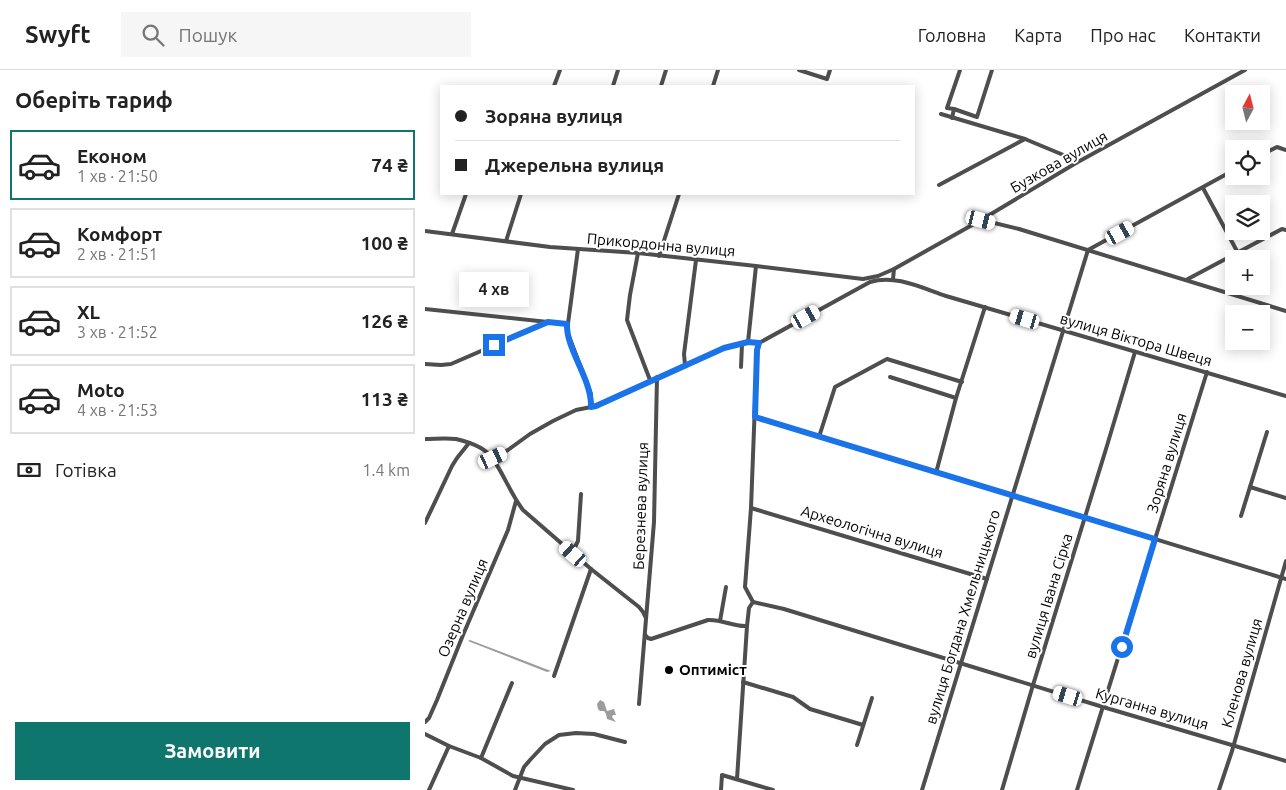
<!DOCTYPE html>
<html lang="uk">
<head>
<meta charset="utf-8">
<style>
  :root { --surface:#fff; --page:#f6f6f6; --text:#222; --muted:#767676; --line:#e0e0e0; --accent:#0f766e }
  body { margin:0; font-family:Ubuntu,sans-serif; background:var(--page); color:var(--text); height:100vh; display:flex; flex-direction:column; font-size:19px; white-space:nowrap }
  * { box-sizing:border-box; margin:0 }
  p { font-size:16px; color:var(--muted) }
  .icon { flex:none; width:28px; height:28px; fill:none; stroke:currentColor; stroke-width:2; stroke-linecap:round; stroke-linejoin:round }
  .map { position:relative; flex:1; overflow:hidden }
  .drawer { display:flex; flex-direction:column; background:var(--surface); width:425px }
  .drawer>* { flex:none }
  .top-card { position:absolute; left:15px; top:15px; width:475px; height:110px; border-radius:0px; box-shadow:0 2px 12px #0003; display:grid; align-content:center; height:110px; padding:0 15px; background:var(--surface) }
  .needle { width:32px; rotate:7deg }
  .buttons { position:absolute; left:800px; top:15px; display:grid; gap:10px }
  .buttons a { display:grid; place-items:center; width:45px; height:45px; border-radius:0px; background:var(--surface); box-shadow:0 2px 12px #0003; font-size:25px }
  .end { position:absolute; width:22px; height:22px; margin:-11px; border:6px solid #1a73e8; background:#fff; box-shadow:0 0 0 2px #fff }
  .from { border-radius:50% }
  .bubble { position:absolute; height:35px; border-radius:0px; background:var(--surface); box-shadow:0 2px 12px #0003; font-size:16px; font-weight:700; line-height:35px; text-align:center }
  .car { position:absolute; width:15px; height:30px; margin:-15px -8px; border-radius:6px; box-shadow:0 0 4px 1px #0007; background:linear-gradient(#fff 24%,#345 0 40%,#fff 0 76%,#345 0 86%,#fff 0) }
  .top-card b { display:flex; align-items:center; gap:18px; height:48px; font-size:19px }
  .top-card b+b { border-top:1px solid var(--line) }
  .top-card i { width:12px; height:12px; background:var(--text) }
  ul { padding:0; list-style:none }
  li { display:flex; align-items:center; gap:15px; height:70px; margin:0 10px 8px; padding:0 5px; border:2px solid var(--line); border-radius:0px }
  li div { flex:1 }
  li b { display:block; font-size:19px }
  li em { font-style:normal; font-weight:700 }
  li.selected { border-color:var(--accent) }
  li>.icon { width:45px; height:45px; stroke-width:1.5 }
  h2 { padding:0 15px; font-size:22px; line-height:60px }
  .pay { display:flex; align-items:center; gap:12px; height:55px; padding:0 15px; font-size:19px }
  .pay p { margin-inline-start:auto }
  .button { display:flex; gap:10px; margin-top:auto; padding:10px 15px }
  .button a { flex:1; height:58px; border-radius:0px; background:var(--accent); color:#fff; font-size:20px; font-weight:700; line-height:58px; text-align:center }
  header { display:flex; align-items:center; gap:30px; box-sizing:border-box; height:70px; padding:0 25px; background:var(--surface); border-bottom:1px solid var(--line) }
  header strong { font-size:24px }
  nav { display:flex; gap:28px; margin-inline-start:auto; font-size:18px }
  .search { width:350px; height:45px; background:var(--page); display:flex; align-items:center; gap:12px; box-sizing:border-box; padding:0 18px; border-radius:0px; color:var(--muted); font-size:19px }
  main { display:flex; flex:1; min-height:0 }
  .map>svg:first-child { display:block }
</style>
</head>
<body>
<header>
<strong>Swyft</strong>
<div class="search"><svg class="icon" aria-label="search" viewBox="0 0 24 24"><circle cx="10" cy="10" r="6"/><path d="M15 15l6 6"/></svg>Пошук</div>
<nav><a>Головна</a><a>Карта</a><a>Про нас</a><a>Контакти</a></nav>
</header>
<main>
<section class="drawer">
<h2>Оберіть тариф</h2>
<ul>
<li class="selected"><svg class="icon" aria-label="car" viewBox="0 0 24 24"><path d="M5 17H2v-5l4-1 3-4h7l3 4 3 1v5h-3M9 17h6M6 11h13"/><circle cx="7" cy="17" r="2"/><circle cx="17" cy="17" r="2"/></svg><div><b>Економ</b><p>1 хв · 21:50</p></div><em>74 ₴</em></li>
<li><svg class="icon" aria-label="car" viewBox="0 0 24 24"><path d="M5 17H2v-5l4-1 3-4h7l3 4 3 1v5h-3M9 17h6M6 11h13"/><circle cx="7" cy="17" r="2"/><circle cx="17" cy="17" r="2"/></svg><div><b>Комфорт</b><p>2 хв · 21:51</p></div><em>100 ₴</em></li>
<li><svg class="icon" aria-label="car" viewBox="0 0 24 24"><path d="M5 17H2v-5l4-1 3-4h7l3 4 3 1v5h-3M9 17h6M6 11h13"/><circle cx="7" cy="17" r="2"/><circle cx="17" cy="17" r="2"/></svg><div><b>XL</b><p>3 хв · 21:52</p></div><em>126 ₴</em></li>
<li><svg class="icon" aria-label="car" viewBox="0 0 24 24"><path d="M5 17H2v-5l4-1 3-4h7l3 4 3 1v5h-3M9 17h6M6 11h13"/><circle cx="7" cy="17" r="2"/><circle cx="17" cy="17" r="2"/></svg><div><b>Moto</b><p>4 хв · 21:53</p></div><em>113 ₴</em></li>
</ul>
<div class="pay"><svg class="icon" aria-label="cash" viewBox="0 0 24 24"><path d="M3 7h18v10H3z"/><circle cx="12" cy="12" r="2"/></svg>Готівка<p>1.4 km</p></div>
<div class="button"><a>Замовити</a></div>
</section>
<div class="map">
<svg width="861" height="720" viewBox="0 0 861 720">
  <rect width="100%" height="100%" fill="#fff"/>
  <g fill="#9c9c9c">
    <path d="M45,570l81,31 -4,1 -79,-31z"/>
    <path d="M175,630l4,2 3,9 7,-2 2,6h-3l-1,2 4,5 -9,-3 -1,-5 -2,-3h-4l-2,-2 -1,-5z"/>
  </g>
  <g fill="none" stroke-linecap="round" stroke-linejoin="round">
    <g stroke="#4e4e4e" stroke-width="4">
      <path d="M374,0l28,9 3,-9"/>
      <path d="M129,16l6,-16"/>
      <path d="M188,16l5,-16"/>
      <path d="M236,16l5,-16"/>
      <path d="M288,16l5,-16"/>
      <path d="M529,39l-7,-1 13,-38"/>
      <path d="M516,44l84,25 48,20 3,4"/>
      <path d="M527,48l2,-9 23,8 15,-47"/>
      <path d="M836,85l16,-8 9,3"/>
      <path d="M514,115l86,-46"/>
      <path d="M778,118l35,65"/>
      <path d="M557,150l37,9 267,82"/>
      <path d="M0,161l125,16 88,6 118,13 107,13 15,-3 16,-7"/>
      <path d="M27,164l14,-40"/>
      <path d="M81,171l15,-47"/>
      <path d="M153,179l-11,82 24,63v13"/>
      <path d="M213,183l-8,42 -3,25 23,60"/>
      <path d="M234,186l20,-62"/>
      <path d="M468,209l1,-10 87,-49 95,-57 169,-93"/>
      <path d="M761,210l96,-51 4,1"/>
      <path d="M0,239l142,15"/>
      <path d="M323,272l8,-76"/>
      <path d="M334,273l111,-61c25,-8 52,6 76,14l340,100"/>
      <path d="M0,294l16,1 10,-1 95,-41"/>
      <path d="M260,295l-1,-11 12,-94"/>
      <path d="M316,297l1,-23"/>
      <path d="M465,307l66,21"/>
      <path d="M330,347l531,162"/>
      <path d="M394,367l16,-50 52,-28 75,23"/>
      <path d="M0,369c10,0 21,-1 31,0 13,3 30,9 37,20 11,16 18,35 30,51l68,59 48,38 4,5 3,6"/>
      <path d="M68,388l15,-8 22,-16 23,-13 23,-11 20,-4 128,-58 24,-6 11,1"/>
      <path d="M511,403l20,-75 29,-91"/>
      <path d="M825,417l36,11"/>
      <path d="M326,438l236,71"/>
      <path d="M816,446l26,-84"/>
      <path d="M0,453l27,-57 5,-8 12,-15"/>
      <path d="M147,483l6,-12 3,-47"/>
      <path d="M328,532l31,7 319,98 183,54"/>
      <path d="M295,551l6,-34"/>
      <path d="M220,565l3,3 3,1 57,-19c14,-1 25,7 39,6"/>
      <path d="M129,606l37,-107"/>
      <path d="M318,612l50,15 17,12 53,16"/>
      <path d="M214,634l15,-182 3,-145"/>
      <path d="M0,652l4,-4 8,-18 26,-65 45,-105 8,-29"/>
      <path d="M0,664l24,12 32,12 32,18 60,14"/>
      <path d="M432,675l15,-47"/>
      <path d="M56,688l31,-75"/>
      <path d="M312,709l10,-153 2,-18 4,-6 -8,-15 6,-79 6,-158 2,-7"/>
      <path d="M4,720l20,-44"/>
      <path d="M90,720l9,-23 6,-7 15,-16 14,-9 17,-2 18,1 31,8"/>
      <path d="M296,720l1,-15 51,15"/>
      <path d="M497,720l166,-540 146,-80"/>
      <path d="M577,720l31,-105 73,-236 29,-97"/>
      <path d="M652,720l130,-418"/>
      <path d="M794,720l13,-39 54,-190"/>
    </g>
  </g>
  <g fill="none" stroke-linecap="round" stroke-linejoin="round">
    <path stroke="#1a73e8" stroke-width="6" d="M69,275l54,-23 19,2c-1,26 25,55 24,83l5,-1 128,-58 24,-6 11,1 -2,7 -2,67 400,122 -33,108"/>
  </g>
  <circle fill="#000" stroke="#fff" stroke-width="2" cx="244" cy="600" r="5"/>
  <g text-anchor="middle" stroke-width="4" stroke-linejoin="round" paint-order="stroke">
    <g font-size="15" fill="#000" stroke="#fff">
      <text transform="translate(634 92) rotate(-30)" y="5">Бузкова вулиця</text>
      <text transform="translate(236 175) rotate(5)" y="5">Прикордонна вулиця</text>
      <text transform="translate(711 270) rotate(16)" y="5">вулиця Віктора Швеця</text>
      <text transform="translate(742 393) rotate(-73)" y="5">Зоряна вулиця</text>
      <text transform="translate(216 436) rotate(-88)" y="5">Березнева вулиця</text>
      <text transform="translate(447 462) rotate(17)" y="5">Археологічна вулиця</text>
      <text transform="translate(624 526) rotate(-73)" y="5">вулиця Івана Сірка</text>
      <text transform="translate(38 538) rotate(-67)" y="5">Озерна вулиця</text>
      <text transform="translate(538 547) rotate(-73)" y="5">вулиця Богдана Хмельницького</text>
      <text transform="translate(817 603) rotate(-74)" y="5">Кленова вулиця</text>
      <text transform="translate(727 639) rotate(16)" y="5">Курганна вулиця</text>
    </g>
    <g font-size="15" font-weight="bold" fill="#000" stroke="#fff" text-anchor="start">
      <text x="254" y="605">Оптиміст</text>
    </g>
  </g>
</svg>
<div class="buttons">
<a><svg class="needle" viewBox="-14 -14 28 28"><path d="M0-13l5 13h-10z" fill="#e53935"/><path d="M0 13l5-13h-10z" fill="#767676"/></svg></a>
<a><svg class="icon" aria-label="locate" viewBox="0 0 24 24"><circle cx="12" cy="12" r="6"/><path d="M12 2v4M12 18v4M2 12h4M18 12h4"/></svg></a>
<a><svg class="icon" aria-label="layers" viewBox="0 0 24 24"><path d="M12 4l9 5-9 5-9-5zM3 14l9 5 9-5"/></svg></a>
<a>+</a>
<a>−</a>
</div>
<i class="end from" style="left:697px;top:577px"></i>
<i class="end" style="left:69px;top:275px"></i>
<div class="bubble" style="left:34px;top:202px;width:70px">4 хв</div>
<i class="car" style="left:556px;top:150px;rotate:104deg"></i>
<i class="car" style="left:695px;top:163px;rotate:61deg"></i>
<i class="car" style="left:381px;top:247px;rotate:61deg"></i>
<i class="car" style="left:600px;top:249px;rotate:286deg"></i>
<i class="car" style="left:68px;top:388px;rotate:65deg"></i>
<i class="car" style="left:148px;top:484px;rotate:311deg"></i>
<i class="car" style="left:643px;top:626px;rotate:287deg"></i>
<div class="top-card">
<b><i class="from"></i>Зоряна вулиця</b>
<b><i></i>Джерельна вулиця</b>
</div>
</div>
</main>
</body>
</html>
